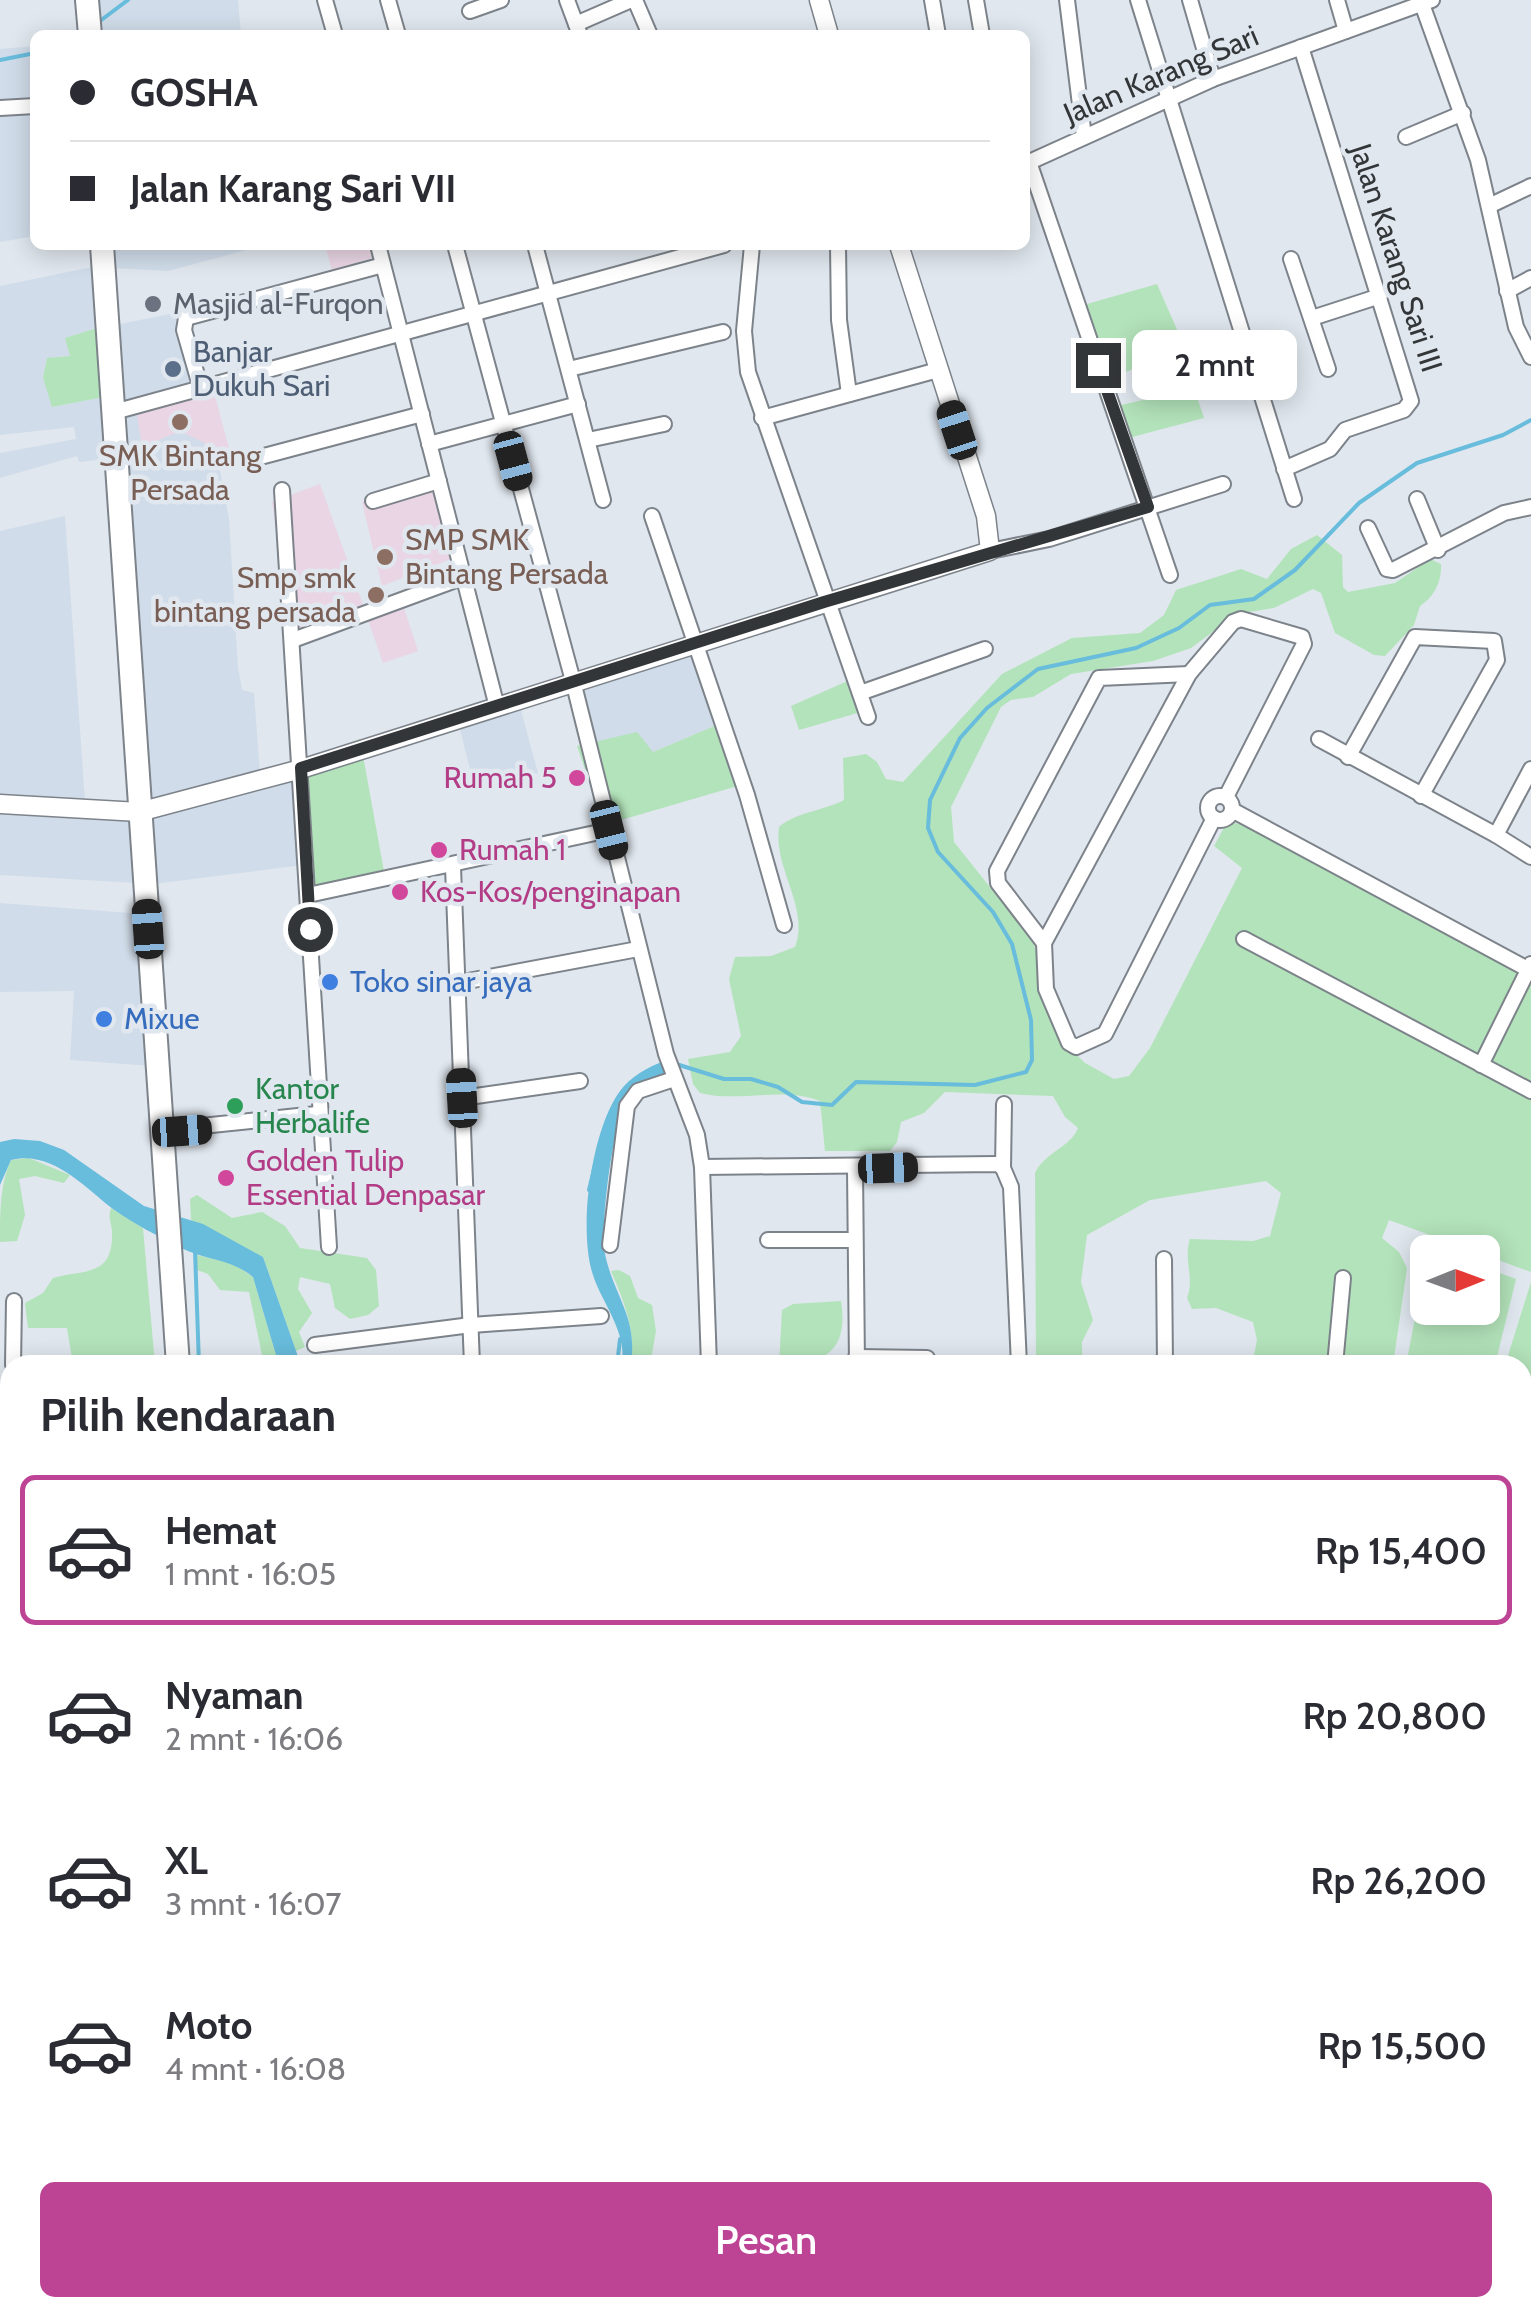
<!DOCTYPE html>
<html lang="id">
<head>
<meta charset="utf-8">
<style>
  :root { --surface:#fff; --page:#f2f2f3; --text:#2b2b33; --muted:#7c7c81; --line:#e1e1e2; --accent:#bd4395 }
  body { margin:0; font-family:Cabin,sans-serif; background:var(--page); color:var(--text); height:100vh; display:flex; flex-direction:column; font-size:38px; white-space:nowrap }
  * { box-sizing:border-box; margin:0 }
  p { font-size:32px; color:var(--muted) }
  .icon { flex:none; width:55px; height:55px; fill:none; stroke:currentColor; stroke-width:2; stroke-linecap:round; stroke-linejoin:round }
  .map { position:relative; flex:1; overflow:hidden }
  .side { position:absolute; left:0px; top:1355px; width:1532px; height:962px; display:flex; flex-direction:column; background:var(--surface); border-radius:30px 30px 0 0; box-shadow:0 5px 25px #0003 }
  .side>* { flex:none }
  .banner { position:absolute; left:30px; top:30px; width:1000px; height:220px; border-radius:15px; box-shadow:0 5px 25px #0003; display:grid; align-content:center; height:220px; padding:0 40px; background:var(--surface) }
  .needle { width:65px; rotate:89deg }
  .tools { position:absolute; left:1410px; top:1235px; display:grid; gap:20px }
  .tools a { display:grid; place-items:center; width:90px; height:90px; border-radius:15px; background:var(--surface); box-shadow:0 5px 25px #0003; font-size:50px }
  .end { position:absolute; width:45px; height:45px; margin:-22px; border:12px solid #333638; background:#fff; box-shadow:0 0 0 5px #fff }
  .from { border-radius:50% }
  .bubble { position:absolute; height:70px; border-radius:15px; background:var(--surface); box-shadow:0 5px 25px #0003; font-size:32px; font-weight:600; line-height:70px; text-align:center }
  .car { position:absolute; width:30px; height:60px; margin:-30px -15px; border-radius:12px; box-shadow:0 0 8px 2px #0007; background:linear-gradient(#222 24%,#8ab4d8 0 40%,#222 0 76%,#8ab4d8 0 86%,#222 0) }
  .banner b { display:flex; align-items:center; gap:35px; height:95px; font-size:38px }
  .banner b+b { border-top:2px solid var(--line) }
  .banner i { width:25px; height:25px; background:var(--text) }
  ul { padding:0; list-style:none }
  li { display:flex; align-items:center; gap:30px; height:150px; margin:0 20px 15px; padding:0 20px; border:5px solid transparent; border-radius:15px }
  li div { flex:1 }
  li b { display:block; font-size:38px }
  li em { font-style:normal; font-weight:600 }
  li.current { border-color:var(--accent) }
  li>.icon { width:90px; height:90px; stroke-width:1.5 }
  h2 { padding:0 40px; font-size:45px; line-height:120px }
  .action { display:flex; gap:20px; margin-top:auto; padding:20px 40px }
  .action a { flex:1; height:115px; border-radius:15px; background:var(--accent); color:#fff; font-size:40px; font-weight:600; line-height:115px; text-align:center }
  .map>svg:first-child { display:block }
</style>
</head>
<body>
<div class="map">
<svg width="1531" height="2317" viewBox="0 0 1531 2317">
  <rect width="100%" height="100%" fill="#e0e7ee"/>
  <g fill="#d0dce9">
    <path d="M76,0h162l3,35h-163z"/>
    <path d="M35,46v190l-35,6v-193z"/>
    <path d="M91,245h174l-97,26 -76,-4 5,61 -31,10 4,18 -23,2 -4,20 10,29 51,-10 6,-3 -5,-67 85,-17 39,209 9,148 4,23 12,3 6,81 40,-13 10,103 -156,20 -154,-9v-344l65,-15 21,299 49,4 -27,-360 -29,3 -2,-6 -77,22v-25l76,-14 -2,-12 -74,8v-149l92,-19z"/>
    <path d="M696,642l23,82 -66,28 -64,-9 -18,-68z"/>
    <path d="M516,692l22,81 -63,17 -19,-77z"/>
    <path d="M0,903l156,12 10,152 -96,-7 4,-69 -74,1z"/>
  </g>
  <g fill="#ead5e4">
    <path d="M325,245h50l3,11 -46,14z"/>
    <path d="M214,392l17,64 -51,-25 -38,16 -5,-33z"/>
    <path d="M442,477l19,78 -79,31 -20,-84z"/>
    <path d="M320,484l45,126 36,-11 17,52 -35,12 -18,-52 -75,21 -18,-130z"/>
    <path d="M1290,2308h119l5,9h-37l-4,-9 -17,9h-47z"/>
  </g>
  <g fill="#b3e3ba">
    <path d="M1157,284l28,64 -79,32 -33,-72z"/>
    <path d="M97,328l7,69 -52,10 -9,-29 4,-20 23,-2 -5,-18z"/>
    <path d="M1194,388l10,30 -83,22 -8,-33z"/>
    <path d="M1317,535l25,20 1,32 5,5 47,-9 35,-24 11,5c1,18 -7,33 -21,42l-6,19 -29,31 -11,-1 -39,-22 -14,-40 -8,-4 -39,19 -37,6 -46,34 -38,13 -82,13 -38,23 -22,3 -10,7 -50,100 3,35 79,99 29,99 23,23 29,16 15,-3 21,-28 92,-180 -28,-22 13,-24 14,2 290,156v292l-142,-52 -7,18 17,14 8,16 -14,97h-141l5,-25 -4,-18 -37,-14 -24,1 -5,-11c8,-20 -4,-38 3,-59l63,2 17,-5 11,-43 -15,-12 -116,19 -63,35 -6,47 12,38 -11,22v23h-46l-1,-192c10,-21 36,-26 43,-45l-13,-11 -12,-21 -108,-4 -21,21 -23,9 -4,20 -7,9h-65l-5,-50c-39,-15 -81,2 -120,-8l-7,-9 -5,-25 42,-7 11,-16 -12,-57 6,-22 36,-1 24,-9c15,-40 -22,-78 -16,-120 17,-15 44,-16 65,-27l-1,-42 23,-4 11,8 9,17 17,3 99,-108 70,-36 68,-5 24,-18 12,-25 65,-21 26,10 24,-30z"/>
    <path d="M852,679l9,33 -62,18 -8,-24z"/>
    <path d="M719,724l22,61 -137,40 -27,-79 60,-14 16,20z"/>
    <path d="M360,739l25,138 -61,11 -14,-6 -10,-121z"/>
    <path d="M29,1158l41,17 -6,8 -29,-7 -16,3 6,36 -8,26 -17,1c0,-28 0,-58 11,-82z"/>
    <path d="M197,1195l35,23 30,-6 23,14 15,22 67,10 9,12 3,36 -11,9 -18,4 -15,-11 -5,-24 -30,-7 -2,12 14,24 -13,19 6,15 -9,4 -33,-94 -72,-37 -1,-21z"/>
    <path d="M111,1208l32,20 12,137h-82l-6,-37h-39l-3,-25 18,-10 10,-15c31,-9 61,0 59,-47 -1,-10 -4,-13 -1,-23z"/>
    <path d="M197,1255l37,9 19,13 26,88h-15l-15,-73 -29,-2 -12,-16 -11,-4z"/>
    <path d="M1427,1256l1,52h54l1,-41 33,12 -21,86h-89z"/>
    <path d="M619,1270l11,6 8,22 14,7 4,26 -6,34h-19c5,-34 -7,-64 -20,-94z"/>
    <path d="M1531,1282v137l-8,-11 -1,-43h-17z"/>
    <path d="M841,1301c8,50 -17,64 -62,64l3,-55 11,-6z"/>
  </g>
  <g fill="#68bcdc">
    <path d="M664,1061l4,14c-15,7 -38,25 -46,41 -11,21 -22,114 -17,138 9,43 33,62 26,111h-10c8,-29 -18,-61 -27,-87 -17,-45 -3,-148 26,-187 10,-14 28,-24 44,-30z"/>
    <path d="M14,1139l26,2 24,9 80,56 59,18 60,33 38,108h-22l-26,-88c-21,-18 -48,-17 -72,-29 -23,-12 -47,-24 -68,-39 -29,-22 -61,-59 -102,-49l-11,25v-43z"/>
  </g>
  <g fill="none" stroke-linecap="round" stroke-linejoin="round">
    <g stroke="#68bcdc" stroke-width="4">
      <path d="M100,21l28,-21"/>
      <path d="M0,60l35,-7"/>
      <path d="M676,1064l48,15h27l27,8 24,15 30,3 24,-23 119,3 51,-13 6,-12 -1,-40 -19,-76 -19,-32 -55,-60 -10,-24 2,-28 30,-62 27,-30 51,-39 98,-21 43,-20 31,-23 44,-6 41,-29 64,-67 58,-40 86,-28 28,-15"/>
      <path d="M589,1190l6,-25"/>
      <path d="M195,1250l4,115"/>
      <path d="M617,1365l3,-26"/>
      <path d="M1276,2308l4,9"/>
    </g>
    <g stroke="#7d838a" stroke-width="18">
      <g id="minor">
        <path d="M325,0l10,35"/>
        <path d="M388,0l10,35"/>
        <path d="M567,0l13,35"/>
        <path d="M635,0l15,35"/>
        <path d="M932,0l6,35"/>
        <path d="M976,0l6,35"/>
        <path d="M1067,0l17,137"/>
        <path d="M1138,0l156,499"/>
        <path d="M1190,0l23,79"/>
        <path d="M1337,0l9,31"/>
        <path d="M1422,4l56,156 38,167 15,30"/>
        <path d="M470,11l31,-11"/>
        <path d="M576,24l55,-24"/>
        <path d="M0,108l35,-2"/>
        <path d="M1406,137l57,-24"/>
        <path d="M1029,162l141,413"/>
        <path d="M1025,164l188,-85 219,-79"/>
        <path d="M1491,205l40,-19"/>
        <path d="M378,245l118,458"/>
        <path d="M455,245l118,436 93,373 31,81 5,32 7,198"/>
        <path d="M535,245l68,255"/>
        <path d="M752,245l-8,86 4,41 120,345"/>
        <path d="M838,245l1,75 10,74"/>
        <path d="M1291,259l37,110"/>
        <path d="M1507,291l24,-13"/>
        <path d="M1312,318l68,-22"/>
        <path d="M569,369l154,-37"/>
        <path d="M201,389l-17,-59 2,-12 197,-53"/>
        <path d="M114,412l610,-167"/>
        <path d="M762,418l176,-48"/>
        <path d="M588,440l76,-16"/>
        <path d="M429,444l149,-40"/>
        <path d="M264,456l158,-42"/>
        <path d="M1284,469l46,-20 15,-19 59,-20 7,-9 -110,-354"/>
        <path d="M282,490l47,757"/>
        <path d="M1417,499l21,51"/>
        <path d="M373,501l66,-20"/>
        <path d="M652,516l95,279 37,130"/>
        <path d="M1368,528l19,41 6,1 111,-57 27,-6"/>
        <path d="M990,551l59,-12 174,-55"/>
        <path d="M293,640l171,-63"/>
        <path d="M860,693l125,-44"/>
        <path d="M1319,739l177,96"/>
        <path d="M1348,757l67,-120 79,4 3,19 -76,136"/>
        <path d="M1531,769l-35,66 35,22"/>
        <circle cx="1220" cy="808" r="12"/>
        <path d="M1232,810l299,161"/>
        <path d="M1214,818l-109,216 -29,13 -7,-4 -23,-54 -2,-46 145,-269 44,-52 8,-3 61,18 2,7 -78,153"/>
        <path d="M453,867l19,498"/>
        <path d="M308,895l301,-65"/>
        <path d="M1244,939l287,152"/>
        <path d="M1044,943l-46,-60 -1,-12 102,-193 90,-4"/>
        <path d="M457,983l181,-34"/>
        <path d="M1481,1065l50,-101"/>
        <path d="M462,1098l118,-17"/>
        <path d="M1004,1104l-1,64 8,19 8,178"/>
        <path d="M163,1130l154,-16"/>
        <path d="M702,1167l296,-3 5,4"/>
        <path d="M855,1169l2,196"/>
        <path d="M768,1240h87"/>
        <path d="M610,1245l17,-139 11,-15 36,-12"/>
        <path d="M1164,1259l1,106"/>
        <path d="M315,1345l156,-20 130,-9"/>
        <path d="M856,1357l71,1"/>
        <path d="M13,1365l1,-64"/>
        <path d="M1335,1365l8,-87"/>
        <path d="M1524,1533l4,90"/>
        <path d="M0,1554l10,-56"/>
        <path d="M1522,1798l9,-5"/>
        <path d="M1522,2213l9,-5"/>
        <path d="M623,2308l31,9"/>
        <path d="M839,2308v9"/>
        <path d="M1063,2308l1,9"/>
        <path d="M102,2317l3,-9"/>
        <path d="M235,2317l3,-9"/>
        <path d="M369,2317l3,-9"/>
        <path d="M426,2317l4,-9"/>
        <path d="M510,2317l3,-9"/>
        <path d="M1363,2317l20,-9"/>
      </g>
    </g>
    <g stroke="#7d838a" stroke-width="21">
      <g id="tertiary">
        <path d="M819,0l10,35"/>
        <path d="M0,804l139,8 162,-43 689,-218 -4,-35 -87,-271"/>
      </g>
    </g>
    <g stroke="#7d838a" stroke-width="26">
      <g id="primary">
        <path d="M87,0l3,35"/>
        <path d="M102,245l76,1120"/>
      </g>
    </g>
    <g stroke="#7d838a" stroke-width="26">
      <g id="trunk">
        <path d="M0,1926l10,-3"/>
        <path d="M0,1960l10,10"/>
        <path d="M1522,1985l9,-5"/>
        <path d="M1522,2003l9,-5"/>
        <path d="M0,2114l10,-33"/>
      </g>
    </g>
    <use href="#minor" stroke="#fff" stroke-width="14"/>
    <use href="#tertiary" stroke="#fff" stroke-width="18"/>
    <use href="#primary" stroke="#fff" stroke-width="22"/>
    <use href="#trunk" stroke="#fff" stroke-width="22"/>
  </g>
  <g fill="none" stroke-linecap="round" stroke-linejoin="round">
    <path stroke="#333638" stroke-width="12" d="M310,929l-9,-161 523,-166 324,-95 -50,-142"/>
  </g>
  <circle fill="#6b7280" stroke="#e0e7ee" stroke-width="4" cx="153" cy="304" r="10"/>
  <circle fill="#5c6f8a" stroke="#e0e7ee" stroke-width="4" cx="173" cy="369" r="10"/>
  <g fill="#8d6e63" stroke="#e0e7ee" stroke-width="4">
    <circle cx="180" cy="422" r="10"/>
    <circle cx="385" cy="557" r="10"/>
    <circle cx="376" cy="595" r="10"/>
  </g>
  <g fill="#d1479c" stroke="#e0e7ee" stroke-width="4">
    <circle cx="577" cy="778" r="10"/>
    <circle cx="439" cy="850" r="10"/>
    <circle cx="400" cy="892" r="10"/>
    <circle cx="226" cy="1178" r="10"/>
  </g>
  <g fill="#3f7fe0" stroke="#e0e7ee" stroke-width="4">
    <circle cx="330" cy="982" r="10"/>
    <circle cx="104" cy="1019" r="10"/>
  </g>
  <circle fill="#2e9e5b" stroke="#e0e7ee" stroke-width="4" cx="235" cy="1106" r="10"/>
  <g text-anchor="middle" stroke-width="9" stroke-linejoin="round" paint-order="stroke">
    <g font-size="30" fill="#333638" stroke="#e0e7ee">
      <text transform="translate(1161 75) rotate(-23)" y="10">Jalan Karang Sari</text>
      <text transform="translate(1396 258) rotate(72)" y="10">Jalan Karang Sari III</text>
    </g>
    <g font-size="30" fill="#5b616d" stroke="#e0e7ee" text-anchor="start">
      <text x="173" y="314">Masjid al-Furqon</text>
    </g>
    <g font-size="30" fill="#4e5e75" stroke="#e0e7ee" text-anchor="start">
      <text x="193" y="362">Banjar<tspan x="193" dy="34">Dukuh Sari</tspan></text>
    </g>
    <g font-size="30" fill="#785e54" stroke="#e0e7ee">
      <text x="180" y="466">SMK Bintang<tspan x="180" dy="34">Persada</tspan></text>
      <text x="405" y="550" text-anchor="start">SMP SMK<tspan x="405" dy="34">Bintang Persada</tspan></text>
      <text x="356" y="588" text-anchor="end">Smp smk<tspan x="356" dy="34">bintang persada</tspan></text>
    </g>
    <g font-size="30" fill="#b23c85" stroke="#e0e7ee" text-anchor="start">
      <text x="557" y="788" text-anchor="end">Rumah 5</text>
      <text x="459" y="860">Rumah 1</text>
      <text x="420" y="902">Kos-Kos/penginapan</text>
      <text x="246" y="1171">Golden Tulip<tspan x="246" dy="34">Essential Denpasar</tspan></text>
    </g>
    <g font-size="30" fill="#366cbe" stroke="#e0e7ee" text-anchor="start">
      <text x="350" y="992">Toko sinar jaya</text>
      <text x="124" y="1029">Mixue</text>
    </g>
    <g font-size="30" fill="#27864d" stroke="#e0e7ee" text-anchor="start">
      <text x="255" y="1099">Kantor<tspan x="255" dy="34">Herbalife</tspan></text>
    </g>
  </g>
</svg>
<div class="tools">
<a><svg class="needle" viewBox="-14 -14 28 28"><path d="M0-13l5 13h-10z" fill="#e53935"/><path d="M0 13l5-13h-10z" fill="#7c7c81"/></svg></a>
</div>
<i class="end from" style="left:310px;top:929px"></i>
<i class="end" style="left:1098px;top:365px"></i>
<div class="bubble" style="left:1132px;top:330px;width:165px">2 mnt</div>
<i class="car" style="left:957px;top:430px;rotate:342deg"></i>
<i class="car" style="left:513px;top:461px;rotate:165deg"></i>
<i class="car" style="left:609px;top:830px;rotate:166deg"></i>
<i class="car" style="left:148px;top:929px;rotate:356deg"></i>
<i class="car" style="left:462px;top:1098px;rotate:357deg"></i>
<i class="car" style="left:182px;top:1131px;rotate:86deg"></i>
<i class="car" style="left:888px;top:1168px;rotate:88deg"></i>
<div class="banner">
<b><i class="from"></i>GOSHA</b>
<b><i></i>Jalan Karang Sari VII</b>
</div>
<section class="side">
<h2>Pilih kendaraan</h2>
<ul>
<li class="current"><svg class="icon" aria-label="car" viewBox="0 0 24 24"><path d="M5 17H2v-5l4-1 3-4h7l3 4 3 1v5h-3M9 17h6M6 11h13"/><circle cx="7" cy="17" r="2"/><circle cx="17" cy="17" r="2"/></svg><div><b>Hemat</b><p>1 mnt · 16:05</p></div><em>Rp 15,400</em></li>
<li><svg class="icon" aria-label="car" viewBox="0 0 24 24"><path d="M5 17H2v-5l4-1 3-4h7l3 4 3 1v5h-3M9 17h6M6 11h13"/><circle cx="7" cy="17" r="2"/><circle cx="17" cy="17" r="2"/></svg><div><b>Nyaman</b><p>2 mnt · 16:06</p></div><em>Rp 20,800</em></li>
<li><svg class="icon" aria-label="car" viewBox="0 0 24 24"><path d="M5 17H2v-5l4-1 3-4h7l3 4 3 1v5h-3M9 17h6M6 11h13"/><circle cx="7" cy="17" r="2"/><circle cx="17" cy="17" r="2"/></svg><div><b>XL</b><p>3 mnt · 16:07</p></div><em>Rp 26,200</em></li>
<li><svg class="icon" aria-label="car" viewBox="0 0 24 24"><path d="M5 17H2v-5l4-1 3-4h7l3 4 3 1v5h-3M9 17h6M6 11h13"/><circle cx="7" cy="17" r="2"/><circle cx="17" cy="17" r="2"/></svg><div><b>Moto</b><p>4 mnt · 16:08</p></div><em>Rp 15,500</em></li>
</ul>
<div class="action"><a>Pesan</a></div>
</section>
</div>
</body>
</html>
